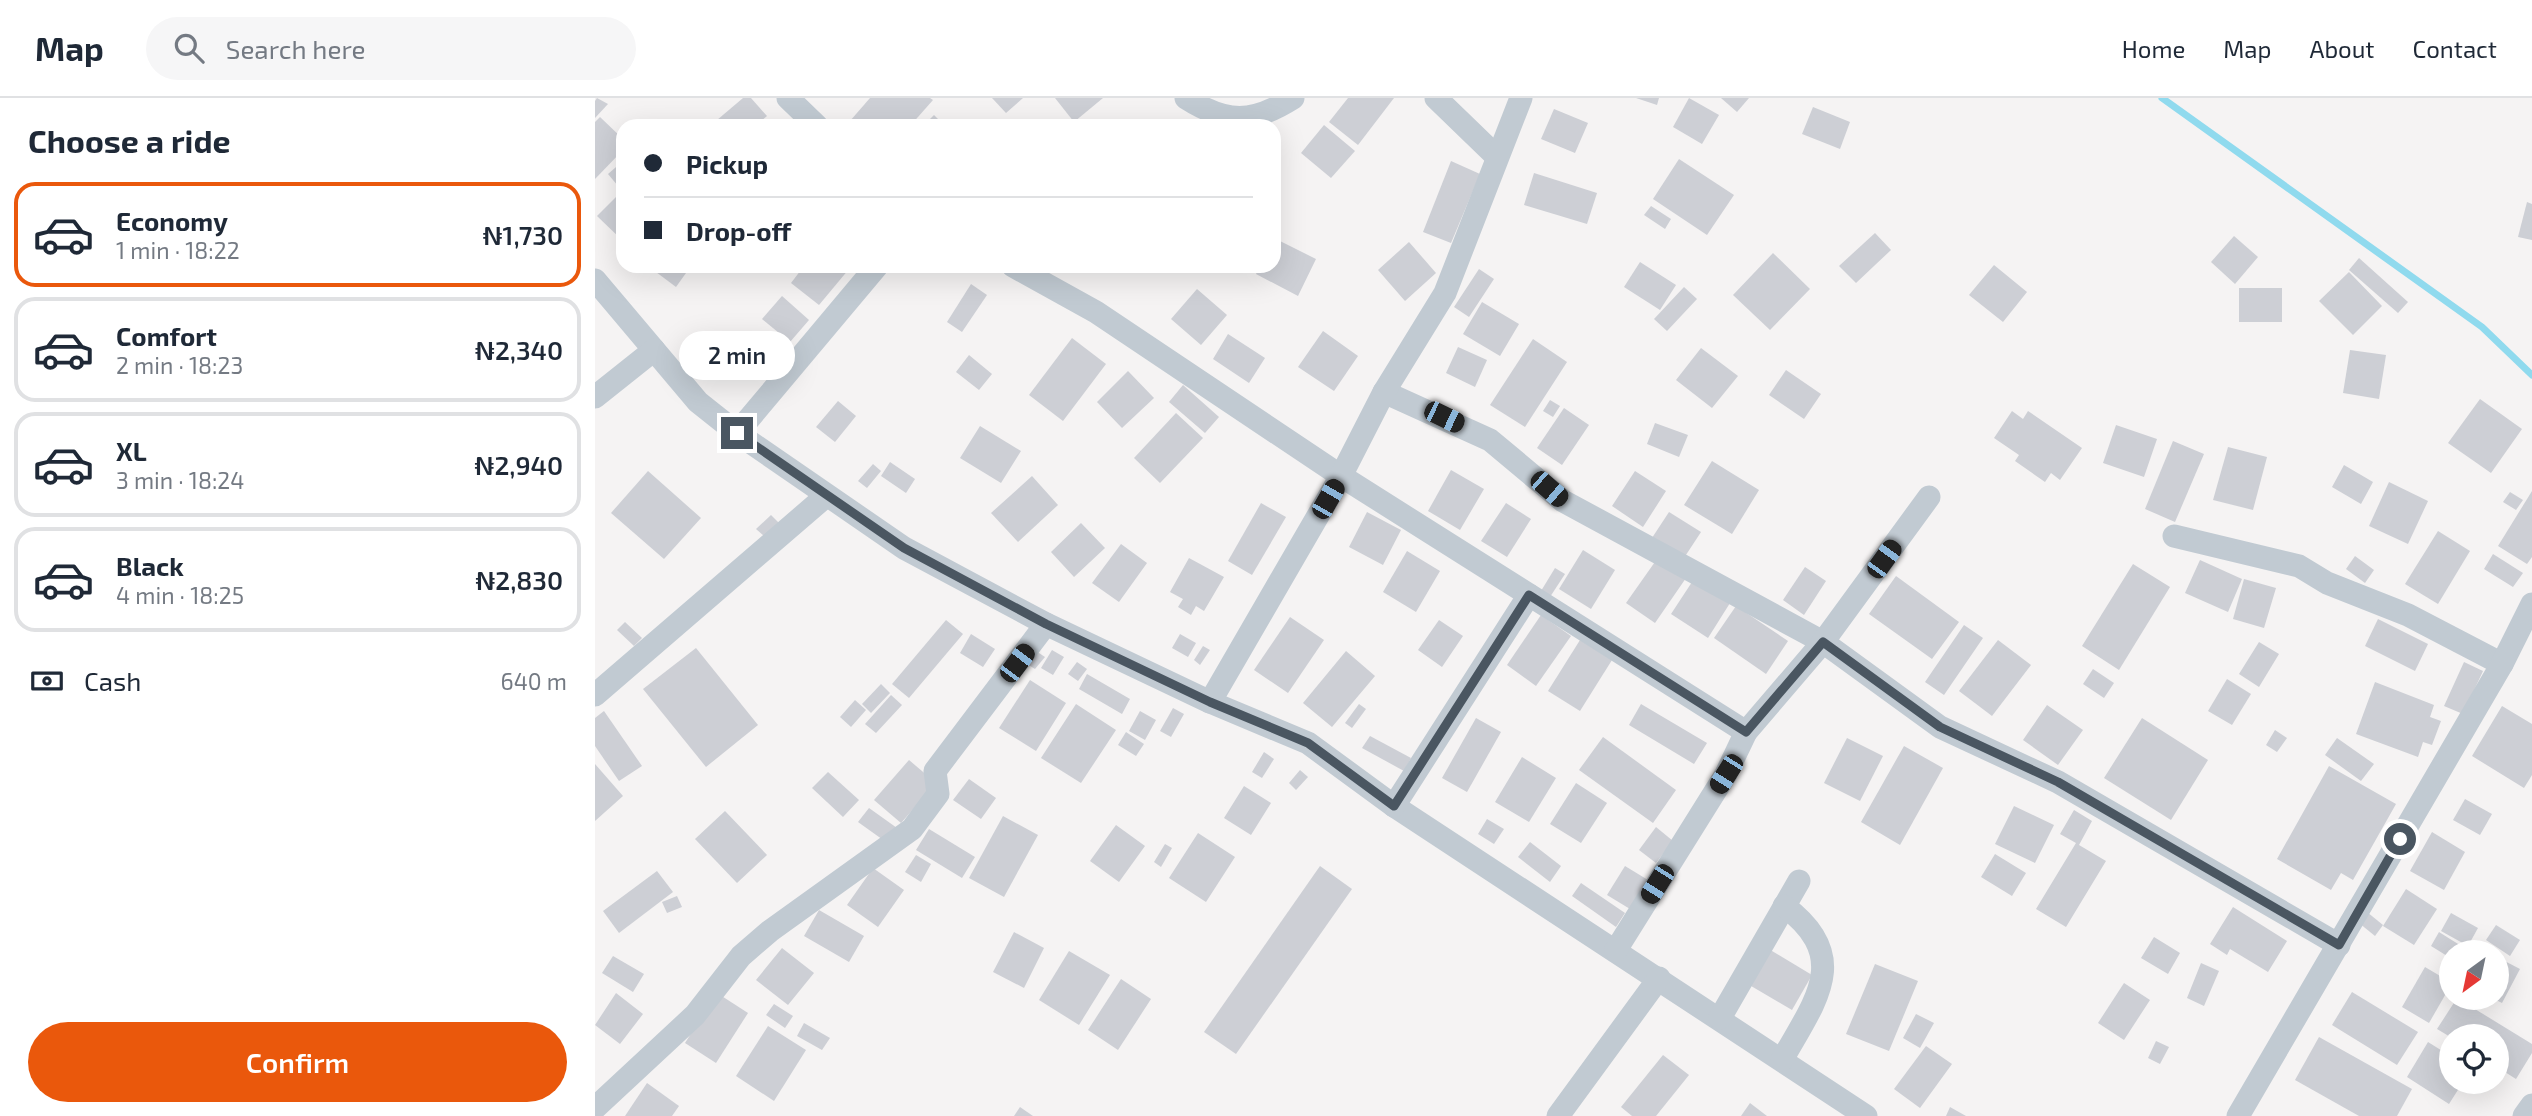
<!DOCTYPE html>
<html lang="en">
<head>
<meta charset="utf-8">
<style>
  :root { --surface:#fff; --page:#f6f6f7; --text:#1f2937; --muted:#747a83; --line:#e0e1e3; --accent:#ea580c }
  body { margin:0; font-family:"Exo 2",sans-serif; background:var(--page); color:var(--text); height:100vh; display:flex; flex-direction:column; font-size:26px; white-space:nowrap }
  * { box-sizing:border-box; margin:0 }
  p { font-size:23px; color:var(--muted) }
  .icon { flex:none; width:38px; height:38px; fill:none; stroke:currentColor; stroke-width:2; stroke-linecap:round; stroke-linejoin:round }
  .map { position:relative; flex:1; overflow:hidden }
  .panel { display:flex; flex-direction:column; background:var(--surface); width:595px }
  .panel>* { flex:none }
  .guide { position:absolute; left:21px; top:21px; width:665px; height:154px; border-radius:21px; box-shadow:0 7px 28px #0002; display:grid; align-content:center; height:154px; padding:0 28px; background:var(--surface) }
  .needle { width:46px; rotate:213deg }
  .fabs { position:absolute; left:1844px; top:842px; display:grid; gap:14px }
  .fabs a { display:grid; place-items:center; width:70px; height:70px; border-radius:50%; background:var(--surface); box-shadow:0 7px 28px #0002; font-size:35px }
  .end { position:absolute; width:32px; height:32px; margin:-16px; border:9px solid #4a5661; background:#fff; box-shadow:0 0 0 4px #fff }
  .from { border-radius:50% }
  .bubble { position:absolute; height:49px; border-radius:24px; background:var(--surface); box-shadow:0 7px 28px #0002; font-size:23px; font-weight:600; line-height:49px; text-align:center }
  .car { position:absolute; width:21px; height:42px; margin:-21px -10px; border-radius:9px; box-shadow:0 0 5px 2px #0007; background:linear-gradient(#222 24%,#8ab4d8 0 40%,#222 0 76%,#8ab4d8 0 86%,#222 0) }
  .guide b { display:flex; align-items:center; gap:24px; height:66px; font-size:26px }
  .guide b+b { border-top:2px solid var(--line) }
  .guide i { width:18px; height:18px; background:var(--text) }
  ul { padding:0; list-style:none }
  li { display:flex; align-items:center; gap:21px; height:105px; margin:0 14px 10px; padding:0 14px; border:4px solid var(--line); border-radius:21px }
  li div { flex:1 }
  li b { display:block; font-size:26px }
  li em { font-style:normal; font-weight:600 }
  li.current { border-color:var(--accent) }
  li>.icon { width:63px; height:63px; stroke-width:1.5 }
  h2 { padding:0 28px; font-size:32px; line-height:84px }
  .pay { display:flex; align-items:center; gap:18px; height:77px; padding:0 28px; font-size:26px }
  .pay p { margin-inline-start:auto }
  .button { display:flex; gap:14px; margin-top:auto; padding:14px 28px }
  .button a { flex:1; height:80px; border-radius:42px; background:var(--accent); color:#fff; font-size:28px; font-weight:600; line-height:80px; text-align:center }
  header { display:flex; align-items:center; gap:42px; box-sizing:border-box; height:98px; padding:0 35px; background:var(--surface); border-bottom:2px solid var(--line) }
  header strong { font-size:33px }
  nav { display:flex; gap:38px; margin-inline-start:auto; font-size:24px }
  .search { width:490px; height:63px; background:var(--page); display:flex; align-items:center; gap:18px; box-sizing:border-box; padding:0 24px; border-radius:38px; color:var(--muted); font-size:26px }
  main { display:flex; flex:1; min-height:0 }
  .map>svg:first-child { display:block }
</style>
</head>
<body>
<header>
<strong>Map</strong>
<div class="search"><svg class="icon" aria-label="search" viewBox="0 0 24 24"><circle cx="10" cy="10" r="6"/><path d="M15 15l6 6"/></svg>Search here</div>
<nav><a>Home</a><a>Map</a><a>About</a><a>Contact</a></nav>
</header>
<main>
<section class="panel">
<h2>Choose a ride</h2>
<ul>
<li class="current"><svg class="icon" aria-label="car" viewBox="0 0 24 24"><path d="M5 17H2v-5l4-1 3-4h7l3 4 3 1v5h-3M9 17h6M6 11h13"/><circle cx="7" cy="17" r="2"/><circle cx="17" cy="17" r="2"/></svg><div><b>Economy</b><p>1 min · 18:22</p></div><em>₦1,730</em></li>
<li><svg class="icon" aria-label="car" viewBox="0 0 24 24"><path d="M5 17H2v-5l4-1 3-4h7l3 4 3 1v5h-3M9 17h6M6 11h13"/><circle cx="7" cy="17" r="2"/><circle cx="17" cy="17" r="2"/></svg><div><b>Comfort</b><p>2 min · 18:23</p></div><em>₦2,340</em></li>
<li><svg class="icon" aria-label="car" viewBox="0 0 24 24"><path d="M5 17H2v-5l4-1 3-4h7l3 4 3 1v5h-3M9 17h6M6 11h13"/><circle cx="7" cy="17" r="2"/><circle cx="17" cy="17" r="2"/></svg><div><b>XL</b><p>3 min · 18:24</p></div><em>₦2,940</em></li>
<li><svg class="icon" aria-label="car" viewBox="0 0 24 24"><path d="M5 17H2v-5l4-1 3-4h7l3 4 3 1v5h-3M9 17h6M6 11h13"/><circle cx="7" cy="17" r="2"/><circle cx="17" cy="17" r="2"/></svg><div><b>Black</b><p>4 min · 18:25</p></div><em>₦2,830</em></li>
</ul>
<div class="pay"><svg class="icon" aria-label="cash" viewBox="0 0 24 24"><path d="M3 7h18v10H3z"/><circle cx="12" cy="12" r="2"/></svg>Cash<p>640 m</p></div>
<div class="button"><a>Confirm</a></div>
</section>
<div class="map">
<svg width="1937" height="1018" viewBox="0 0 1937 1018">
  <rect width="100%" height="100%" fill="#f5f3f3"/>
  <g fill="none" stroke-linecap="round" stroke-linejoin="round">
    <path stroke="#90daee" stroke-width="7" d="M1567,0l320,229 50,48"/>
  </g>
  <g fill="#cdcfd5">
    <path d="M2,0l11,6 -13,14v-17z"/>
    <path d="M148,0h8l16,18 -12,10h-45z"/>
    <path d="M275,0h60l3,2 -23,26h-54l-6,-5z"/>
    <path d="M397,0h31l-17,15z"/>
    <path d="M460,0h48l-29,24z"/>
    <path d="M753,0h46l-36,47 -29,-23z"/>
    <path d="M1041,0h23l-2,7z"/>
    <path d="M1094,0l30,17 -17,29 -29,-17z"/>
    <path d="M1126,0h28l-12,14z"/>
    <path d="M1218,9l37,15 -10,27 -38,-15z"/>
    <path d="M959,11l34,14 -13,30 -34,-14z"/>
    <path d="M339,17l11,11h-22z"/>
    <path d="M5,19l23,22v11l-28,29v-57z"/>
    <path d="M729,27l31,26 -24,27 -30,-25z"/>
    <path d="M1084,61l55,36 -27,40 -54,-36z"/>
    <path d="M28,63v20l-5,5 -10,-12z"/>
    <path d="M856,63l29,13 -29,69 -28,-11z"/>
    <path d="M939,75l63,20 -10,31 -63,-19z"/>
    <path d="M28,92v51l-26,-25z"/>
    <path d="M1932,104l5,2v36l-14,-3z"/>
    <path d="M1056,108l20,13 -6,10 -21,-14z"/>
    <path d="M1280,135l16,17 -35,33 -17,-17z"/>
    <path d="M1639,138l24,21 -23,27 -24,-22z"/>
    <path d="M679,140l42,21 -18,37 -42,-22 4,-8h14z"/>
    <path d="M814,144l27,31 -31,28 -27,-31z"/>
    <path d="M1178,155l37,36 -40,41 -37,-35z"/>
    <path d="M1764,160l49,44 -10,11 -49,-43z"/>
    <path d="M1045,164l36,23 -16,25 -36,-23z"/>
    <path d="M1399,167l33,27 -24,30 -34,-27z"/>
    <path d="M53,168h43l-15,21z"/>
    <path d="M209,168h41l4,3 -30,36 -28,-22z"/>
    <path d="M884,171l15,10 -25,38 -15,-10z"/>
    <path d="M1754,174l33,34 -29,29 -34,-34z"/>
    <path d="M376,186l16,11 -25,37 -15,-10z"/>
    <path d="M1089,189l13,12 -30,32 -13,-12z"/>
    <rect x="1644" y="190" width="43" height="34"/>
    <path d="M602,191l30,26 -26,30 -30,-26z"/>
    <path d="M187,198l27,24 -19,22 -28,-23z"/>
    <path d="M887,204l37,22 -19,32 -37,-22z"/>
    <path d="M728,233l35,25 -24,35 -36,-24z"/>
    <path d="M633,236l37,24 -16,25 -36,-24z"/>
    <path d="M477,240l34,26 -43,57 -34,-26z"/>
    <path d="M938,241l34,23 -42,65 -35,-22z"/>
    <path d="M863,249l29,13 -12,27 -29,-14z"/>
    <path d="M1106,250l37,28 -26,32 -36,-28z"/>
    <path d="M1755,252l36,5 -7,44 -36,-6z"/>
    <path d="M374,257l23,19 -13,16 -23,-18z"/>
    <path d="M1191,272l35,24 -17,25 -35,-24z"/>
    <path d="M533,273l26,27 -32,30 -25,-26z"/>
    <path d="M588,287l36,32 -14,16 -36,-31z"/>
    <path d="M1885,301l42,30 -31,44 -43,-30z"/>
    <path d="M955,302l10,6 -7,11 -10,-6z"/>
    <path d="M243,303l18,15 -21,26 -19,-15z"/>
    <path d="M969,310l25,17 -27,40 -25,-17z"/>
    <path d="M1417,313l11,8 5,-8 54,37 -22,32 -9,-7 -6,9 -30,-21 4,-6 -25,-17z"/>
    <path d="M581,315l27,25 -43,45 -26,-25z"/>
    <path d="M1060,325l33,12 -9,22 -32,-13z"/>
    <path d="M1521,327l41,14 -13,38 -41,-14z"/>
    <path d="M385,328l41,25 -20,32 -41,-25z"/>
    <path d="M1578,343l31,13 -29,68 -30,-13z"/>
    <path d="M1633,349l39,10 -14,53 -40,-10z"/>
    <path d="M1117,363l47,29 -27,44 -48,-29z"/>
    <path d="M295,364l25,17 -9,14 -25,-17z"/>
    <path d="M278,366l8,7 -14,17 -9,-7z"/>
    <path d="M1749,367l29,17 -12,22 -29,-17z"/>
    <path d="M856,372l33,19 -24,41 -32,-19z"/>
    <path d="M53,373l53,47 -37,41 -53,-46z"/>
    <path d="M1040,373l31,20 -23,36 -31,-21z"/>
    <path d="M437,378l26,29 -40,37 -27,-29z"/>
    <path d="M1794,384l39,19 -20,43 -39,-18z"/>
    <path d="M1937,393v66l-5,7 -29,-18z"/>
    <path d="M1915,394l13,8 -7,10 -13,-8z"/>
    <path d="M666,405l25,14 -34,58 -24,-14z"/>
    <path d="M911,405l25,16 -24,38 -26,-16z"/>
    <path d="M772,414l34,18 -18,35 -34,-18z"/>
    <path d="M1074,414l32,20 -19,29 -32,-20z"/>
    <path d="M176,417l9,9 -15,13 -9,-8z"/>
    <path d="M486,425l24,25 -31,29 -23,-25z"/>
    <path d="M1843,433l32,20 -32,53 -33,-20z"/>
    <path d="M526,446l26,19 -28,39 -27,-19z"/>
    <path d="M988,452l32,20 -24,39 -32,-20z"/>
    <path d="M812,453l33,20 -24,41 -33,-20z"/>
    <path d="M1898,456l30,19 -10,14 -29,-18z"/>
    <path d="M1760,458l19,14 -9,13 -19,-14z"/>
    <path d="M594,460l35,19 -20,34 -8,-5 -5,9 -13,-8 5,-8 -13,-7z"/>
    <path d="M1062,461l29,19 -31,45 -29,-20z"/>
    <path d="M1605,462l42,19 -14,33 -43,-19z"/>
    <path d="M1538,466l37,23 -51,83 -37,-24z"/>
    <path d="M1210,469l21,14 -22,34 -21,-15z"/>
    <path d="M960,470l10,6 -15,23 -9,-6z"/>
    <path d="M1301,478l63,46 -27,37 -63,-45z"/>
    <path d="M1099,481l36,24 -22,35 -37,-24z"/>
    <path d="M1649,481l32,9 -12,40 -31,-9z"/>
    <path d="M1141,508l52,35 -22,33 -52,-36z"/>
    <path d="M946,517l30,21 -35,50 -29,-21z"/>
    <path d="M695,519l34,23 -36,53 -34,-23z"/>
    <path d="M1783,521l50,25 -13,27 -50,-25z"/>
    <path d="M351,522l17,14 -54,64 -17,-14z"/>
    <path d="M844,522l24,16 -21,31 -24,-17z"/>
    <path d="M30,524l17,16 -8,8 -17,-16z"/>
    <path d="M1369,527l19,13 -39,57 -19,-13z"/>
    <path d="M376,536l24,15 -12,18 -23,-14z"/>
    <path d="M585,536l16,9 -8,14 -16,-9z"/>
    <path d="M985,542l32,20 -32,51 -32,-20z"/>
    <path d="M1403,542l33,25 -39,51 -33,-25z"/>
    <path d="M1664,544l20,12 -20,33 -20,-13z"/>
    <path d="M608,548l7,4 -10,15 -6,-5z"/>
    <path d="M101,550l62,77 -52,42 -63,-78z"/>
    <path d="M457,552l12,7 -11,18 -12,-7z"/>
    <path d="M441,553l9,6 -10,12 -8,-5z"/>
    <path d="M751,553l29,25 -43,51 -29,-24z"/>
    <path d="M482,564l10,7 -9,12 -10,-7z"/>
    <path d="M1869,564l19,9 -20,43 -19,-8z"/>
    <path d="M1498,571l21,14 -10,15 -21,-14z"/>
    <path d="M492,576l43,25 -8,15 -43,-25z"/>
    <path d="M1632,581l24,15 -19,31 -24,-14z"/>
    <path d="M435,582l36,23 -30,48 -37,-23z"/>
    <path d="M1780,584l59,23 -4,12 11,4 -9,24 -9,-3 -5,15 -62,-23z"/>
    <path d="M286,586l9,9 -19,20 -9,-9z"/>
    <path d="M296,597l11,10 -26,28 -11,-9z"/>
    <path d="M260,602l11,10 -15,17 -11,-10z"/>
    <path d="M481,606l40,26 -35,53 -40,-25z"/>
    <path d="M764,606l7,5 -14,19 -7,-5z"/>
    <path d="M1046,606l66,39 -13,21 -65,-39z"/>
    <path d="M1452,607l36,25 -25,35 -35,-25z"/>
    <path d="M1907,608l30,18v51l-8,13 -52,-32z"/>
    <path d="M578,610l11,6 -13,23 -11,-6z"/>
    <path d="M9,613l38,55 -23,15 -24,-35v-28z"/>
    <path d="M545,613l16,9 -11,20 -16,-9z"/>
    <path d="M881,620l25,14 -34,60 -25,-14z"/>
    <path d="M1547,620l66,42 -37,60 -67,-42z"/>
    <path d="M1680,632l12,8 -10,14 -11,-7z"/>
    <path d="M531,634l18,12 -8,12 -18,-11z"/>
    <path d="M775,638l41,22 -7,13 -42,-23z"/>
    <path d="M1008,639l73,53 -23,33 -74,-53z"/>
    <path d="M1252,640l36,18 -23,45 -36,-18z"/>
    <path d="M1742,640l37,26 -13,17 -36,-26z"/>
    <path d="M1309,648l39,22 -43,77 -39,-23z"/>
    <path d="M669,654l10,7 -12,19 -10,-6z"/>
    <path d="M927,659l34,21 -27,44 -34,-20z"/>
    <path d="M314,662l27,23 -35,40 -27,-23z"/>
    <path d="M0,666l28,32 -28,25z"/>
    <path d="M1734,668l67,38 -43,76 -12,-7 -10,17 -54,-31z"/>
    <path d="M705,672l8,7 -12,13 -7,-7z"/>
    <path d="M233,674l31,28 -16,17 -31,-29z"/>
    <path d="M374,681l27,19 -15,21 -28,-19z"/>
    <path d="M981,685l31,20 -26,40 -31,-19z"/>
    <path d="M649,688l27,17 -20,32 -27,-17z"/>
    <path d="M1870,701l27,15 -12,21 -27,-15z"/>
    <path d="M1419,708l40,19 -19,38 -40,-19z"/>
    <path d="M274,710l28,20 -11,14 -28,-20z"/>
    <path d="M1479,712l18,11 -13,24 27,16 -40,66 -30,-18 40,-66 -16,-9z"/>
    <path d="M130,713l42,44 -30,28 -42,-44z"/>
    <path d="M408,718l35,19 -34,62 -35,-19z"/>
    <path d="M892,721l17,10 -10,15 -16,-10z"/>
    <path d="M521,727l29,21 -26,36 -29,-21z"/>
    <path d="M1061,729l17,14 -17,22 -17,-13z"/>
    <path d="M334,731l46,28 -13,21 -46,-28z"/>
    <path d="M1837,734l33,20 -21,38 -34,-19z"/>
    <path d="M603,735l37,24 -29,45 -37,-24z"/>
    <path d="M935,744l31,24 -11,16 -32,-25z"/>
    <path d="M570,746l7,4 -11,19 -7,-5z"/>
    <path d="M1400,756l31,19 -14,23 -31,-19z"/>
    <path d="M321,757l15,9 -10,18 -16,-10z"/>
    <path d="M725,768l32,23 -116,165 -32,-22z"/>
    <path d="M1030,768l23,14 -18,29 -23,-14z"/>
    <path d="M278,770l31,22 -26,37 -31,-22z"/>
    <path d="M62,773l16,21 -54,41 -16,-22z"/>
    <path d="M986,785l44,30 -9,14 -44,-31z"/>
    <path d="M1811,791l31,20 -23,36 -31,-19z"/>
    <path d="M82,798l5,11 -15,6 -5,-11z"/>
    <path d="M1638,809l54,34 -19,31 -38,-23 -3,6 -17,-11z"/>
    <path d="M224,812l45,26 -15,26 -45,-26z"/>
    <path d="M1772,814l16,13 -8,11 -16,-13z"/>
    <path d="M1856,815l27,15 -10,18 -27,-15z"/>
    <path d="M1901,827l24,15 -10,16 -24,-16z"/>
    <path d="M419,834l30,16 -20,40 -31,-16z"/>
    <path d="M1844,834l27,17 -2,3h-12v7l-21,-13z"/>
    <path d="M1559,839l26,16 -12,21 -27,-16z"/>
    <path d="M187,850l32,25 -26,32 -32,-25z"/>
    <path d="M1172,850l45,27 -20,35 -46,-27z"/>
    <path d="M474,853l41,24 -31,50 -40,-25z"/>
    <path d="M18,858l31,18 -11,18 -31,-19z"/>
    <path d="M1902,859l23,12 -18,34 -10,-5h5z"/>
    <path d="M1606,865l18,8 -15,35 -17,-8z"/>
    <path d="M1280,866l43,17 -29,70 -43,-17z"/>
    <path d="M1830,869l27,16 -23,40 -27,-16z"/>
    <path d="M526,881l30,20 -33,51 -30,-20z"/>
    <path d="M1529,885l26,17 -26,40 -26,-17z"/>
    <path d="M1757,894l66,40 -21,33 -65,-40z"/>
    <path d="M21,895l27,21 -23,30 -25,-19z"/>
    <path d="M122,895l31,20 -32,50 -31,-20z"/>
    <path d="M1862,900l75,46v9l-16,26 -19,-12v-31l-45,2 -15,-9z"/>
    <path d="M179,906l19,12 -8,12 -19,-13z"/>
    <path d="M1321,916l18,9 -14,25 -17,-10z"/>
    <path d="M209,925l26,15 -8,12 -25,-14z"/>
    <path d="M173,928l38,24 -32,51 -38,-25z"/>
    <path d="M1724,939l93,52 -15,27h-38l-64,-36z"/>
    <path d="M1561,943l13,6 -9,17 -12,-6z"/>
    <path d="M1833,944l24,15v25h11l-14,22 -42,-27z"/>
    <path d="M1331,948l26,18 -32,44 -26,-19z"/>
    <path d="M1068,957l26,20 -33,41h-24l-11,-9z"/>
    <path d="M52,985l32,23 -7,10h-47z"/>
    <path d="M1155,1005l17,13h-26z"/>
    <path d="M425,1009l13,9h-19z"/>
    <path d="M1355,1009l16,9h-20z"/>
  </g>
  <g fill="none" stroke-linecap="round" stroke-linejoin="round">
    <g stroke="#c1cad2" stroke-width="23">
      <path d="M193,0l29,28"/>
      <path d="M591,0c41,26 66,26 107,0"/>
      <path d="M841,0l61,59"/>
      <path d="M418,168l83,46 245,164 405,256"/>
      <path d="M0,182l103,122 39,31 167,115 142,76 164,78 98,41 86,63 472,310"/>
      <path d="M789,294l106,48 73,61 260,141 117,85 118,55 281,163"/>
      <path d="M0,299l59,-47"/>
      <path d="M142,335l140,-167"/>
      <path d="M1579,438l125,30 28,17 81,32 94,49"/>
      <path d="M0,597l231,-199"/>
      <path d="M615,604l131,-226 43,-84 61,-99 76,-195"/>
      <path d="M799,708l135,-211"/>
      <path d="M1021,852l110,-176 20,-42 77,-90 106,-145"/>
      <path d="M1125,920l79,-137"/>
      <path d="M1187,962c33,-59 71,-103 2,-154"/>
      <path d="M0,1010l100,-93 46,-59 29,-25 142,-102 26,-35 -3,-23 111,-147"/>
      <path d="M963,1018l101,-138"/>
      <path d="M1643,1018l264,-452 30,-60"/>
      <path d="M1929,1018l8,-11"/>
    </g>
  </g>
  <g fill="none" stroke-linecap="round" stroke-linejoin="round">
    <path stroke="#4a5661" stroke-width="9" d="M142,335l167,115 142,76 164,78 98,41 86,63 135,-211 217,137 77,-90 117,85 118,55 281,163 61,-106"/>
  </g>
</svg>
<div class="fabs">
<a><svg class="needle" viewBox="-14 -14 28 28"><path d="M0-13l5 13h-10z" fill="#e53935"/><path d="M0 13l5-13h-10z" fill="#747a83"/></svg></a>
<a><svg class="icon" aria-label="locate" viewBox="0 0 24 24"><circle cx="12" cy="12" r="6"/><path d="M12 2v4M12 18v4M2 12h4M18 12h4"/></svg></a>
</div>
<i class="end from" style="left:1805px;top:741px"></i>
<i class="end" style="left:142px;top:335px"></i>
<div class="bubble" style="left:84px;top:233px;width:116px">2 min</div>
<i class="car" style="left:849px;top:319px;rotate:116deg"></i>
<i class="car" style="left:954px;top:391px;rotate:131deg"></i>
<i class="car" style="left:733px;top:401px;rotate:30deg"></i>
<i class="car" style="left:1289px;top:461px;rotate:36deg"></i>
<i class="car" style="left:422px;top:565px;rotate:37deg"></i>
<i class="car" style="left:1131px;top:676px;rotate:212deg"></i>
<i class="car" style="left:1062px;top:786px;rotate:212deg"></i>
<div class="guide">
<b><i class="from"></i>Pickup</b>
<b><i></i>Drop-off</b>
</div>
</div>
</main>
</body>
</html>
